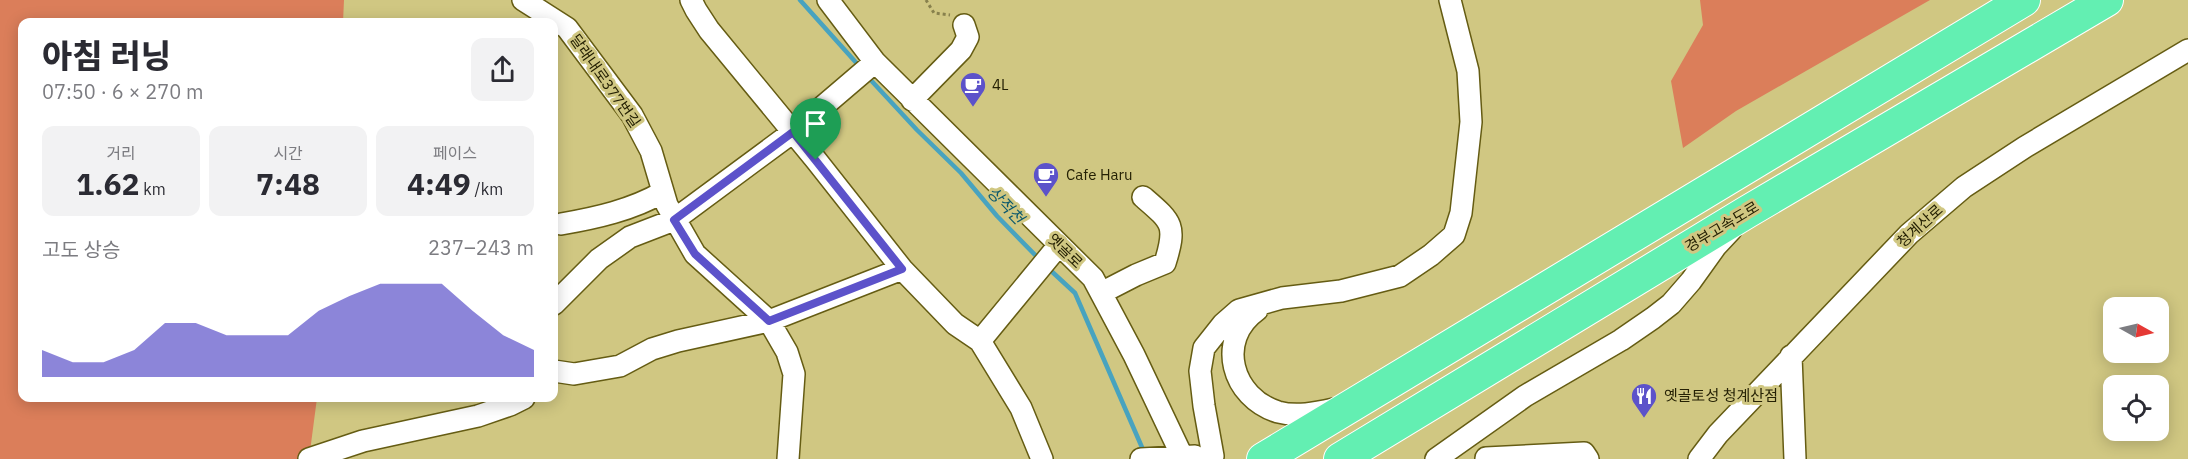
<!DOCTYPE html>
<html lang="ko">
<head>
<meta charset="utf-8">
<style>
	body { margin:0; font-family:"IBM Plex Sans","Noto Sans KR",sans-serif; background:#f2f2f3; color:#2b2b33; height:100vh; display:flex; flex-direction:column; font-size:22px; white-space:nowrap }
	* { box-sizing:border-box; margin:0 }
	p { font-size:20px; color:#7c7c81 }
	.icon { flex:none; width:33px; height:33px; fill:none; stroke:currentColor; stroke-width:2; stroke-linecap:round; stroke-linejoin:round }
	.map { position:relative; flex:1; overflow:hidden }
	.panel { position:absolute; left:18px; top:18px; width:540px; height:384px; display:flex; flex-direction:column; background:#fff; border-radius:12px; box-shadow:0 3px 15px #0003 }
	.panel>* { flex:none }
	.needle { width:39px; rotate:98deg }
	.controls { position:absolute; left:2103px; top:297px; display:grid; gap:12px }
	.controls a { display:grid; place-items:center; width:66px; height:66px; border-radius:12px; background:#fff; box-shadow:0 3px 15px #0003; font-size:30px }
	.pin { position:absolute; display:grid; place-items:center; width:51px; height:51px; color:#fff; margin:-62px -26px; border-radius:50% 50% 50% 0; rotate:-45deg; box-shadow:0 0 6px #0007 }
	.pin .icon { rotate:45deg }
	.round { display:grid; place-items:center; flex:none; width:63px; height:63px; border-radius:12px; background:#f2f2f3 }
	.headline { display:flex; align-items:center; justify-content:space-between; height:102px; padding:0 24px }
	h1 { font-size:33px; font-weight:800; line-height:45px }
	.metrics { display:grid; grid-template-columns:repeat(3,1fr); gap:9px; height:102px; padding:6px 24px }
	.metrics div { display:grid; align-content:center; border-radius:12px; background:#f2f2f3; text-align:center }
	.metrics b { font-size:30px; font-weight:800 }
	.metrics small { font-size:16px; font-weight:400 }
	.metrics p { font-size:16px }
	.chart { height:168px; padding:12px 24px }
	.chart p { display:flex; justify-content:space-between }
	.chart svg { width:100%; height:108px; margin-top:6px; fill:#5c52ca; opacity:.7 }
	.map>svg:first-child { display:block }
</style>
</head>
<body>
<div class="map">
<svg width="2188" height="459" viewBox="0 0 2188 459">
	<rect width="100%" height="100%" fill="#d0c782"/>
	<!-- green -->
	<path fill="#db7e5a" d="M0,0H344L343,22H22V398H317L309,459H0Z
		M1700,0H1930L1736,111L1683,148L1671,81L1703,25Z"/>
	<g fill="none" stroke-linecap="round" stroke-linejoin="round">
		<!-- stream -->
		<path stroke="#48a3bf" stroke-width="4.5" d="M800,0L860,67
			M867,76L917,130L961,173L997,216L1040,260
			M1048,268L1075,293L1144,452"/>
		<!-- minor casing -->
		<g stroke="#655c13" stroke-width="24">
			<path id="minor" d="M523,0L567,28L632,115L651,151L667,205L695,254L769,321L787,352L794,374L788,459
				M691,0L696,10L709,30L816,160L902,269L955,324L980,341L1021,408L1042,459
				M828,0L875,62L1093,278L1134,355L1182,456
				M912,100L961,50L968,37L964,25
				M561,224C596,218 632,210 663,192
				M1101,293L1136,275L1165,263C1177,225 1172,222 1143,197
				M554,304L599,259L630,237L674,220L793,132L875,62
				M1257,310C1215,340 1232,398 1278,412C1296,417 1316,413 1334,409
				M980,341L1059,245
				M1791,356L1795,459
				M554,371L574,374L620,366L652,349L678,341L769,321L902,269
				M1213,456L1204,406L1200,371L1204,348L1223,324L1239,310L1282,298L1341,291L1400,276L1431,255L1454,235L1461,213L1471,122L1468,71L1450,0
				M1486,458L1584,453L1588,459
				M309,459L363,441L478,416L510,405L524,398
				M1141,459L1195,456
				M1436,459L1525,396L1621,340L1653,318L1671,304L1691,281L1716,246L1731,230
				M1699,459L1718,434L1909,234L1964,187L2025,147L2188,50"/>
		</g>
		<!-- highway casing -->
		<g stroke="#fff" stroke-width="34">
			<path id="highway" d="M1263,459L2024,0
				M1340,459L1747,212L2107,0"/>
		</g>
		<!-- path -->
		<path stroke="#88814d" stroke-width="3" stroke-dasharray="3 3" stroke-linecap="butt" d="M926,0L934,13L950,15"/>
		<!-- minor -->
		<use href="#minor" stroke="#fff" stroke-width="21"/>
		<!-- highway -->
		<use href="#highway" stroke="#63efb2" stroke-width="32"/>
	</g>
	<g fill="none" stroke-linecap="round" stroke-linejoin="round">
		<!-- route casing -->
		<g stroke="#fff" stroke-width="12">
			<path id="route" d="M793,132L902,269L769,321L695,254L674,220Z"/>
		</g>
		<!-- route -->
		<use href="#route" stroke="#5c52ca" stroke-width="8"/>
	</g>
	<!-- icons -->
	<defs>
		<g id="cafe-pin" transform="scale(1.35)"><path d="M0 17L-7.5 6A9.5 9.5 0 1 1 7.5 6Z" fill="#5c52ca" stroke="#d0c782"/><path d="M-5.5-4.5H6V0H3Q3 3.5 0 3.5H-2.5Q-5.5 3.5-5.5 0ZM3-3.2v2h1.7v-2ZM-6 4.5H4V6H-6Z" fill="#fff"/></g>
		<g id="restaurant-pin" transform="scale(1.35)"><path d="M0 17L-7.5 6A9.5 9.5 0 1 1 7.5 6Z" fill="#5c52ca" stroke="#d0c782"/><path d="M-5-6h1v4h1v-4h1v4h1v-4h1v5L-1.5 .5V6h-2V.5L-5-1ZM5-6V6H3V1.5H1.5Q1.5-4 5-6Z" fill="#fff"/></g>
	</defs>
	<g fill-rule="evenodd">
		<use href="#cafe-pin" x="973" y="85"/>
		<use href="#cafe-pin" x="1046" y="175"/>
		<use href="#restaurant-pin" x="1644" y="396"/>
	</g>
	<g text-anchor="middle" stroke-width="6" stroke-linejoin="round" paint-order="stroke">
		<!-- street labels -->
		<g font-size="15" fill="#252104" stroke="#d0c782">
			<text transform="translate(605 81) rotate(55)" y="5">달래내로377번길</text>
			<text transform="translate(1920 226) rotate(-42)" y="5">청계산로</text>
			<text transform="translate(1722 227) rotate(-31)" y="5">경부고속도로</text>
			<text transform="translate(1065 251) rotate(44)" y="5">옛골로</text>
		</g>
		<!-- poi labels -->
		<g font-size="15" fill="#252104" stroke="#d0c782" text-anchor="start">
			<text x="992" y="90">4L</text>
			<text x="1066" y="180">Cafe Haru</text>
			<text x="1664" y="401">옛골토성 청계산점</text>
		</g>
		<!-- water labels -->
		<g font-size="16" font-style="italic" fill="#0c596d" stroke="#d0c782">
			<text transform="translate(1006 205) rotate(46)" y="6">상적천</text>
		</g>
	</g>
</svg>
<div class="controls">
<a><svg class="needle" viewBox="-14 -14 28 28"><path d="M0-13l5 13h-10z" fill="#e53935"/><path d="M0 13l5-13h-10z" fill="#7c7c81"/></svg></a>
<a><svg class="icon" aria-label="locate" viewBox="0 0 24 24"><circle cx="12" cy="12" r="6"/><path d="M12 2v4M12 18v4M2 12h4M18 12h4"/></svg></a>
</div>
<div class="pin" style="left:816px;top:160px;background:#1e9e55"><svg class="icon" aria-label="arrive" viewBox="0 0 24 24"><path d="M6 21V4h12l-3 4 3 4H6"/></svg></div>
<section class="panel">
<div class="headline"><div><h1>아침 러닝</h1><p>07:50 · 6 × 270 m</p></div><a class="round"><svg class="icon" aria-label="share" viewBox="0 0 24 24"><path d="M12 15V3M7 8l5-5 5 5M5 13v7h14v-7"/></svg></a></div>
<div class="metrics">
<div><p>거리</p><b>1.62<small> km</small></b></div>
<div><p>시간</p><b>7:48</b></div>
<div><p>페이스</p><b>4:49<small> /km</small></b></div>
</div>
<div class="chart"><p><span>고도 상승</span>237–243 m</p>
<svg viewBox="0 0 160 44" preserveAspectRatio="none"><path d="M0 44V33L10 38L20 38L30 33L40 22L50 22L60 27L70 27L80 27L90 17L100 11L110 6L120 6L130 6L140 17L150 27L160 33V44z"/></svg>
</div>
</section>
</div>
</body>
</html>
